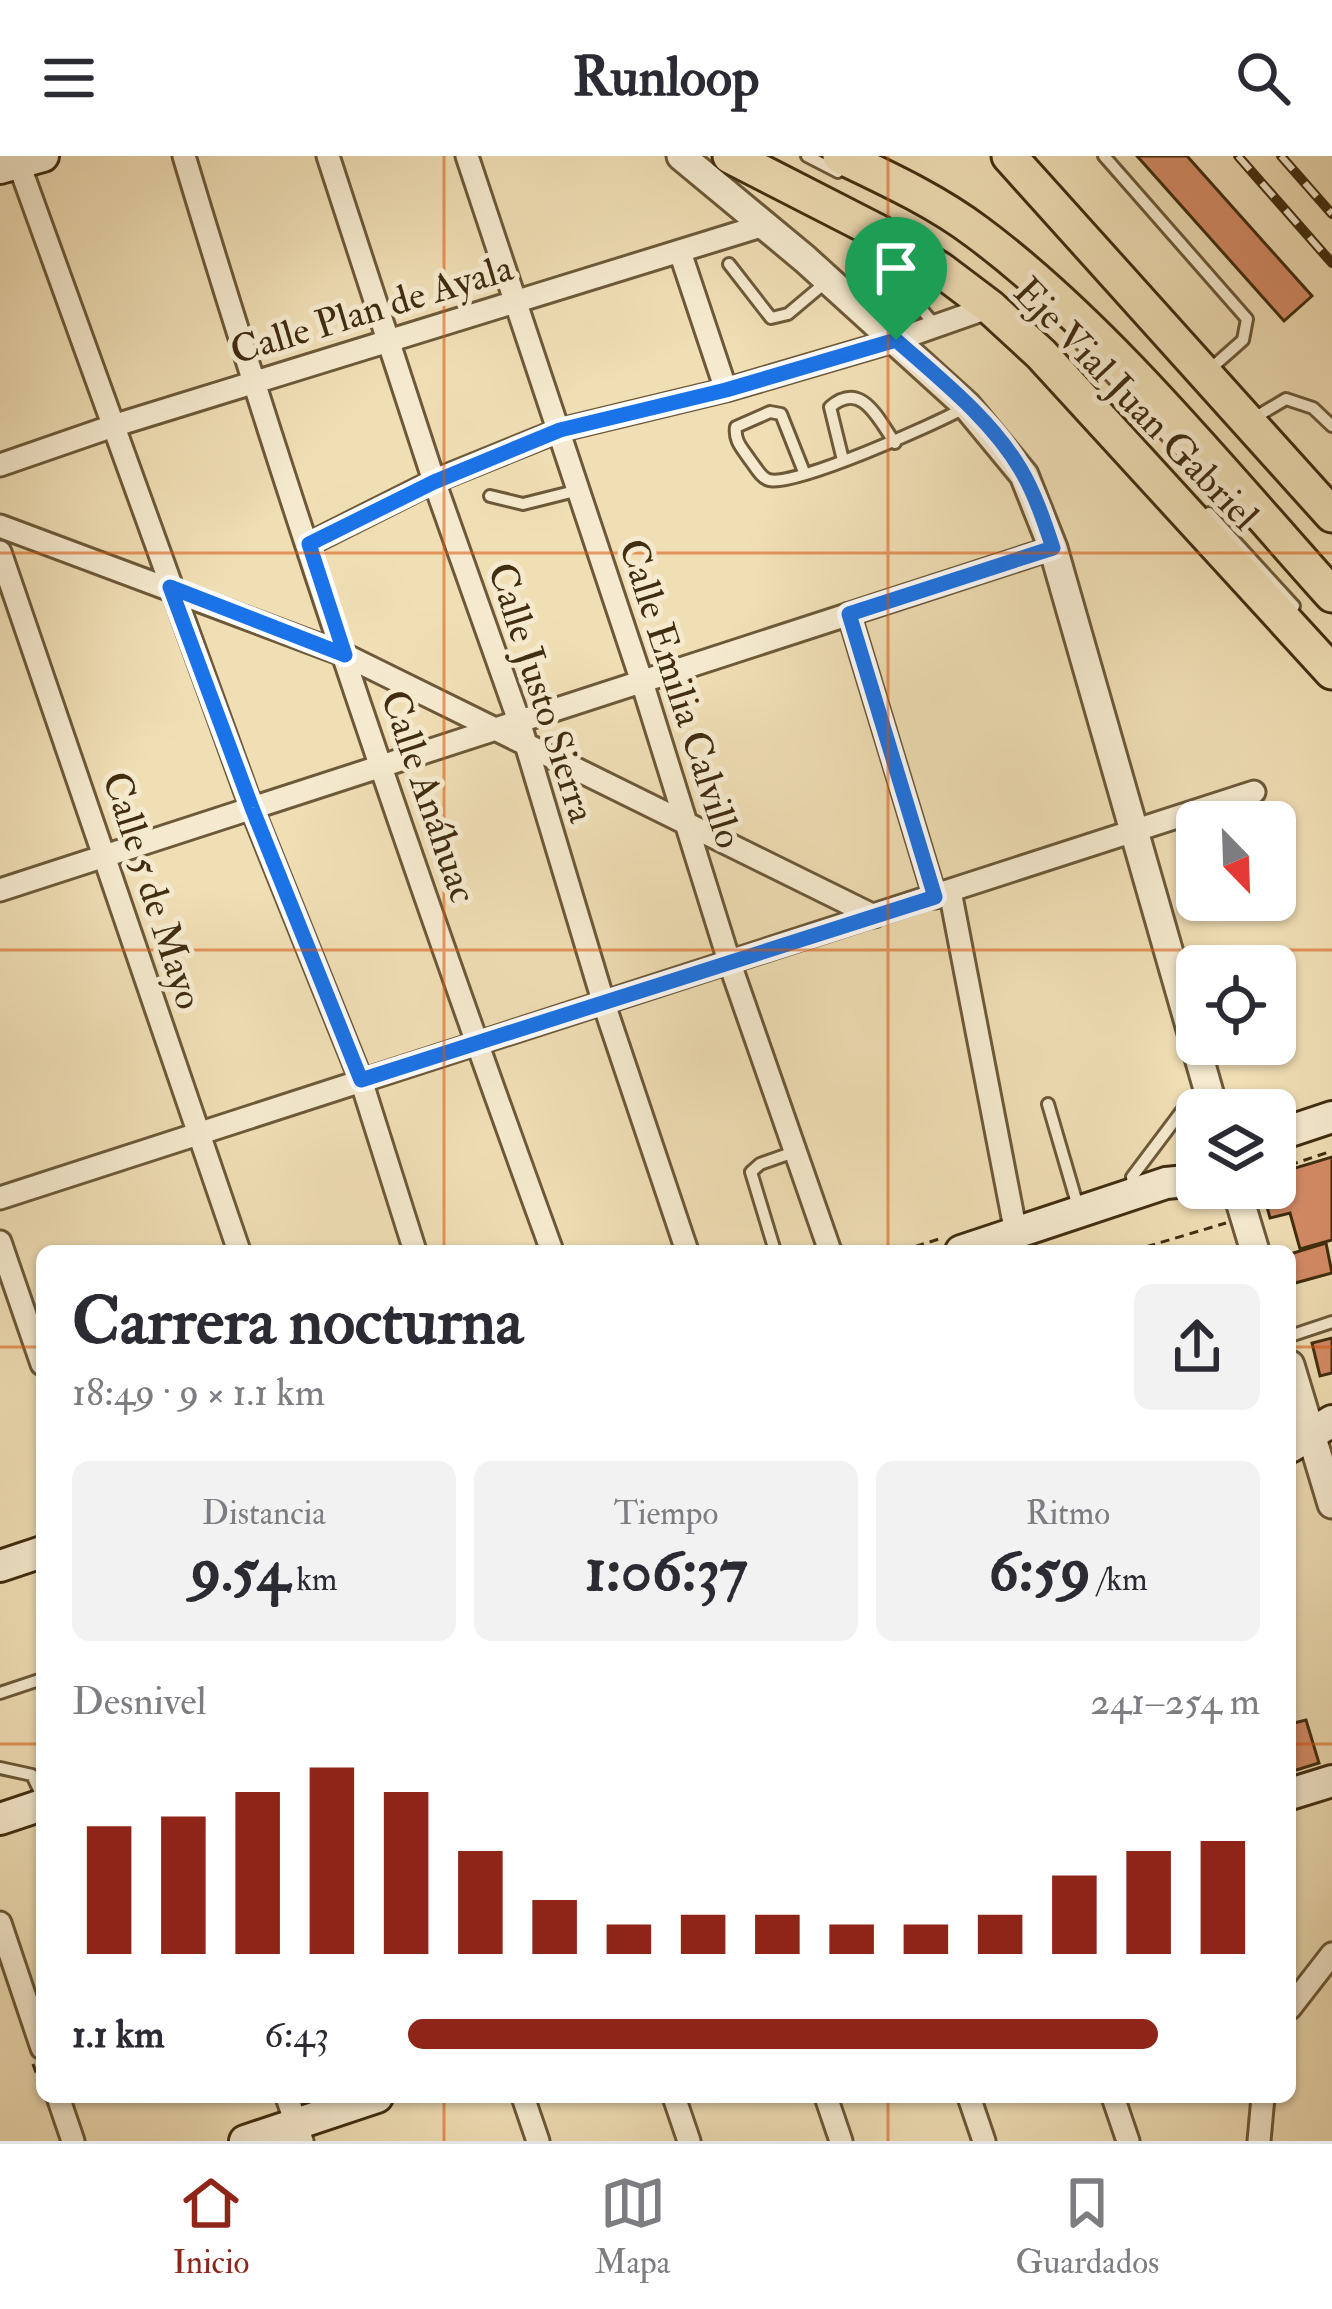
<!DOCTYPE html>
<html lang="es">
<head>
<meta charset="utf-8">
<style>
	body { margin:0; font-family:"IM FELL Double Pica",serif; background:#f2f2f3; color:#2b2b33; height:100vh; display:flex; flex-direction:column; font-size:45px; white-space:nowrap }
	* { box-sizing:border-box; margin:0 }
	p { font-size:39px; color:#7c7c81 }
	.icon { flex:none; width:66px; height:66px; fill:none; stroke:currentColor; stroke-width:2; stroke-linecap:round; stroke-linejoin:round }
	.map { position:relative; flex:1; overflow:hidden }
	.drawer { position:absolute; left:36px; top:1089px; width:1260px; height:858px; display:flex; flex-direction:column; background:#fff; border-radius:18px; box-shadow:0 3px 9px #0004 }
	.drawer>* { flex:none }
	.needle { width:78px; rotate:157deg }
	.controls { position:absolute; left:1176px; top:645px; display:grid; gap:24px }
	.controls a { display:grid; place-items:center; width:120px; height:120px; border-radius:18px; background:#fff; box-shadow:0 3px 9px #0004; font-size:60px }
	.pin { position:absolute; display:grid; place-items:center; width:102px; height:102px; color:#fff; margin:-123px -51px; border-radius:50% 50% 50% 0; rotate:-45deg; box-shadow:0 0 12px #0007 }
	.pin .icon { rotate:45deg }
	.round { display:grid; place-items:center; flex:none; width:126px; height:126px; border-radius:18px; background:#f2f2f3 }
	.head { display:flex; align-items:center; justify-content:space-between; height:204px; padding:0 36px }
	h1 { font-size:66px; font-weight:700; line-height:90px }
	.stats { display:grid; grid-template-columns:repeat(3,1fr); gap:18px; height:204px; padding:12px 36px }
	.stats div { display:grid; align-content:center; border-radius:18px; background:#f2f2f3; text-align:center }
	.stats b { font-size:60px; font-weight:700 }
	.stats small { font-size:33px; font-weight:400 }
	.stats p { font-size:33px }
	.chart { height:336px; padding:24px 36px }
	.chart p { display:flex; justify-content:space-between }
	.chart svg { width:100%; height:216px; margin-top:12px; stroke:#8f2418; stroke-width:6 }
	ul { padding:0 36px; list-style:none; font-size:39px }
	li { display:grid; grid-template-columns:192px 144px 1fr; align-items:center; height:90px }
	li i { height:30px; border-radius:15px; background:#8f2418 }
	header { display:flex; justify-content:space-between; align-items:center; height:156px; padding:0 36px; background:#fff; font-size:54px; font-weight:700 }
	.tab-bar { display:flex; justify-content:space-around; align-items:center; height:168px; border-top:3px solid #e1e1e2; background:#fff; font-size:33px; color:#7c7c81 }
	.tab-bar a { display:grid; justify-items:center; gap:6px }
	.tab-bar .current { color:#8f2418 }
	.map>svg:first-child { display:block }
</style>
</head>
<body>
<header><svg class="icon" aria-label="menu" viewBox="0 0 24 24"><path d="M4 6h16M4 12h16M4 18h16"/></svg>Runloop<svg class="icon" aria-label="search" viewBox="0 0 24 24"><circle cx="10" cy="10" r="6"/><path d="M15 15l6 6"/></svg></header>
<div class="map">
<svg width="1332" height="1985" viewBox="0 0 1332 1985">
	<rect width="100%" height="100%" fill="#f0deb5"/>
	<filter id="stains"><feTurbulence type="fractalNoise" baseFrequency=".00167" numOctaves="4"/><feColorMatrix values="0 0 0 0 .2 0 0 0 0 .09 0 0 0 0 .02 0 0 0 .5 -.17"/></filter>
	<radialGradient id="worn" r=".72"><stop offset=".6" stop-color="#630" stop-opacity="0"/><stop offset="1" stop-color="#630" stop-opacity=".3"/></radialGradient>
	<!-- building -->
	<path fill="#d58c67" stroke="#412d10" stroke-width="3" d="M1137,0H1187L1312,140L1284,165Z
		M1332,1001V1084L1300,1093L1290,1057L1270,1062L1262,1032H1275V1018Z
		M1326,1087L1332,1117L1295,1127L1290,1098Z
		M1332,1182V1217L1320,1220L1312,1187Z
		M1306,1564L1319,1607L1290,1616V1568Z"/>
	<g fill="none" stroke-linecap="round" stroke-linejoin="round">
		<!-- service casing -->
		<g stroke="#6d5939" stroke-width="16">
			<path id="service" d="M807,0L838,16
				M1104,0L1247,163L1243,184L1208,215
				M857,100L910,140L936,170
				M729,108L771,162L788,158L826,126
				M1077,184L1216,333
				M1254,262L1286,243L1313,252L1332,270
				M843,304L830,251C862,224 878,263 895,287
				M804,316L781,258L770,256L736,271C734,285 742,292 750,304C755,310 761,322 769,324C794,331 936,268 964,252
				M490,340L523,348L579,334
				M1209,357L1294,450
				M1048,948L1079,1054
				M1134,1033L1132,1021L1190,944L1206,938
				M775,1095L751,1016L760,1008L794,996
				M1290,1180L1332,1166
				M0,1537L42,1523
				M0,1612L32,1619L42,1640"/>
		</g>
		<!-- minor casing -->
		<g stroke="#6d5939" stroke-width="27">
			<path id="minor" d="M16,0L252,653L361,924L415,1095
				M184,0C295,369 420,733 552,1095
				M328,0L434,325L519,565L604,848L687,1095
				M467,0L642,526L730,808L830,1095
				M680,96L726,234
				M0,309L113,270L764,69
				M0,370L345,499L874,760
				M309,388L434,325L560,274L726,234L896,184L990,151
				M0,396L239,1095
				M849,458L935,741
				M0,734L1053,392
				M950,735L1016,1077
				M0,1042L1254,636
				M0,1086L42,1208
				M0,1767L42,1892
				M1290,1852L1332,1798
				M58,1941L73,1985
				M287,1941L302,1985
				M523,1941L538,1985
				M674,1941L689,1985
				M826,1941L841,1985
				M969,1941L984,1985
				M1113,1941L1128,1985
				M1259,1985L1263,1941"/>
		</g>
		<!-- tertiary casing -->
		<g stroke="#6d5939" stroke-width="33">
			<path id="tertiary" d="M681,0L805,103L967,250L1024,319L1053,392L1214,954
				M1236,1032L1255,1095
				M1290,1209L1332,1348"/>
		</g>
		<!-- secondary casing -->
		<g stroke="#412d10" stroke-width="36">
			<path id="secondary" d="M0,12L43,0
				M1275,980L1332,961
				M961,1095L1166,1027L1197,1024
				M1290,1291L1332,1265
				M0,1410L42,1396
				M1290,1638L1332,1625
				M0,1663L42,1649
				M245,1985L377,1941"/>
		</g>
		<!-- primary casing -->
		<g stroke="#412d10" stroke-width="39">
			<path id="primary" d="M730,0L890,82L941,114L990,151L1041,198L1332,516
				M840,0C886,22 936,45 977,76C1106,172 1224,319 1332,439
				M1009,0L1332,359"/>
		</g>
		<!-- path -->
		<path stroke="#412d10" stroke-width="3" stroke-dasharray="9 6" stroke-linecap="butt" d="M1275,1014L1332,995
			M901,1095L939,1083
			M1132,1095L1226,1067
			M33,1908L42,1933"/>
		<!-- service -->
		<use href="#service" stroke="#f5eacf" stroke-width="10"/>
		<!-- minor -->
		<use href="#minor" stroke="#f5eacf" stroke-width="21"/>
		<!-- tertiary -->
		<use href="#tertiary" stroke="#f5eacf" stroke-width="27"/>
		<!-- secondary -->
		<use href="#secondary" stroke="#f5eacf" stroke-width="30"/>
		<!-- primary -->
		<use href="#primary" stroke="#f0deb5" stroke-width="33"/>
		<!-- rail casing -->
		<g stroke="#412d10" stroke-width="10">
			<path id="rail" d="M1238,0L1332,107
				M1281,0L1332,58"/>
		</g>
		<!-- rail -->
		<use href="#rail" stroke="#f5eacf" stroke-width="6" stroke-dasharray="18" stroke-linecap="butt"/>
	</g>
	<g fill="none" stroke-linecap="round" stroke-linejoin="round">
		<!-- route casing -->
		<g stroke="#fff" stroke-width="24">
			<path id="route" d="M896,184C940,223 991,263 1021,314C1035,338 1044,365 1053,392L849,458L935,741L361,924L252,652L170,431L345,499L309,388L434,326L560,274L726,234Z"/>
		</g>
		<!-- route -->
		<use href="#route" stroke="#1a73e8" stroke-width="15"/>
	</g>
	<!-- grid -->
	<path fill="none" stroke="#d7550c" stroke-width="3" stroke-opacity="0.55" d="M444,0V1095M888,0V1095M0,397H1332M0,794H1332M0,1191H42M1290,1191H1332M0,1588H42M1290,1588H1332M444,1941V1985M888,1941V1985"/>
	<g text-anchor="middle" stroke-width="10" stroke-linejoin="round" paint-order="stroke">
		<!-- street labels -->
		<g font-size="39" fill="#412d10" stroke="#f5eacf">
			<text transform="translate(371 152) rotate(-17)" y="14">Calle Plan de Ayala</text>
			<text transform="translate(1137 247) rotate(46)" y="14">Eje Vial Juan Gabriel</text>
			<text transform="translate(543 536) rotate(72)" y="14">Calle Justo Sierra</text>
			<text transform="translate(682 537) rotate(72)" y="14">Calle Emilia Calvillo</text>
			<text transform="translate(430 640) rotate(71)" y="14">Calle Anáhuac</text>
			<text transform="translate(154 734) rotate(72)" y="14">Calle 5 de Mayo</text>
		</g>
	</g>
	<rect width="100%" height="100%" filter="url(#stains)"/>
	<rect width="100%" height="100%" fill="url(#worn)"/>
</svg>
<div class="controls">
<a><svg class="needle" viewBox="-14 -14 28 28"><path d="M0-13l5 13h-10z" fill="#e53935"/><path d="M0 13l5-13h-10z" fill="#7c7c81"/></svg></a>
<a><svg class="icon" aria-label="locate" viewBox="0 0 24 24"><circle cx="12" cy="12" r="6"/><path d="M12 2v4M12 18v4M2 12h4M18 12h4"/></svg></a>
<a><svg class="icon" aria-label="layers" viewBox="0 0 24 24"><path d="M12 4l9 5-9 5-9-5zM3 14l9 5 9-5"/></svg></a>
</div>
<div class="pin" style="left:896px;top:184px;background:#1e9e55"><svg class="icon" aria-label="arrive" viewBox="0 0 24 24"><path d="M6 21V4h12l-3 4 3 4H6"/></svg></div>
<section class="drawer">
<div class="head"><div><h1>Carrera nocturna</h1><p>18:49 · 9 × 1.1 km</p></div><a class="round"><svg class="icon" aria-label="share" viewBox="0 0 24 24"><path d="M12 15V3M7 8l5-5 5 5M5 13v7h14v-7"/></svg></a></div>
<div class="stats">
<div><p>Distancia</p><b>9.54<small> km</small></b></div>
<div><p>Tiempo</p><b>1:06:37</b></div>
<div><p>Ritmo</p><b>6:59<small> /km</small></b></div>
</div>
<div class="chart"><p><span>Desnivel</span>241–254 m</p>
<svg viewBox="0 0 160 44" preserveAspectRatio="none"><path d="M5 44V18M15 44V16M25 44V11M35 44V6M45 44V11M55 44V23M65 44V33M75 44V38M85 44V36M95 44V36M105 44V38M115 44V38M125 44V36M135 44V28M145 44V23M155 44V21"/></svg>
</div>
<ul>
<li><b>1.1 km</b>6:43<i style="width:88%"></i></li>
</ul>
</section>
</div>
<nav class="tab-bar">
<a class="current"><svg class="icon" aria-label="home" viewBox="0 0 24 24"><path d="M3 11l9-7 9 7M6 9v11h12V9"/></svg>Inicio</a>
<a><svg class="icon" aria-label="map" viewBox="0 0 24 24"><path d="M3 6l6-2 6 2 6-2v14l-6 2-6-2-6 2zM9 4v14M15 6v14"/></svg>Mapa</a>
<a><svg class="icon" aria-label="saved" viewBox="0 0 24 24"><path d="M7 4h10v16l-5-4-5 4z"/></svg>Guardados</a>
</nav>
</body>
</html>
